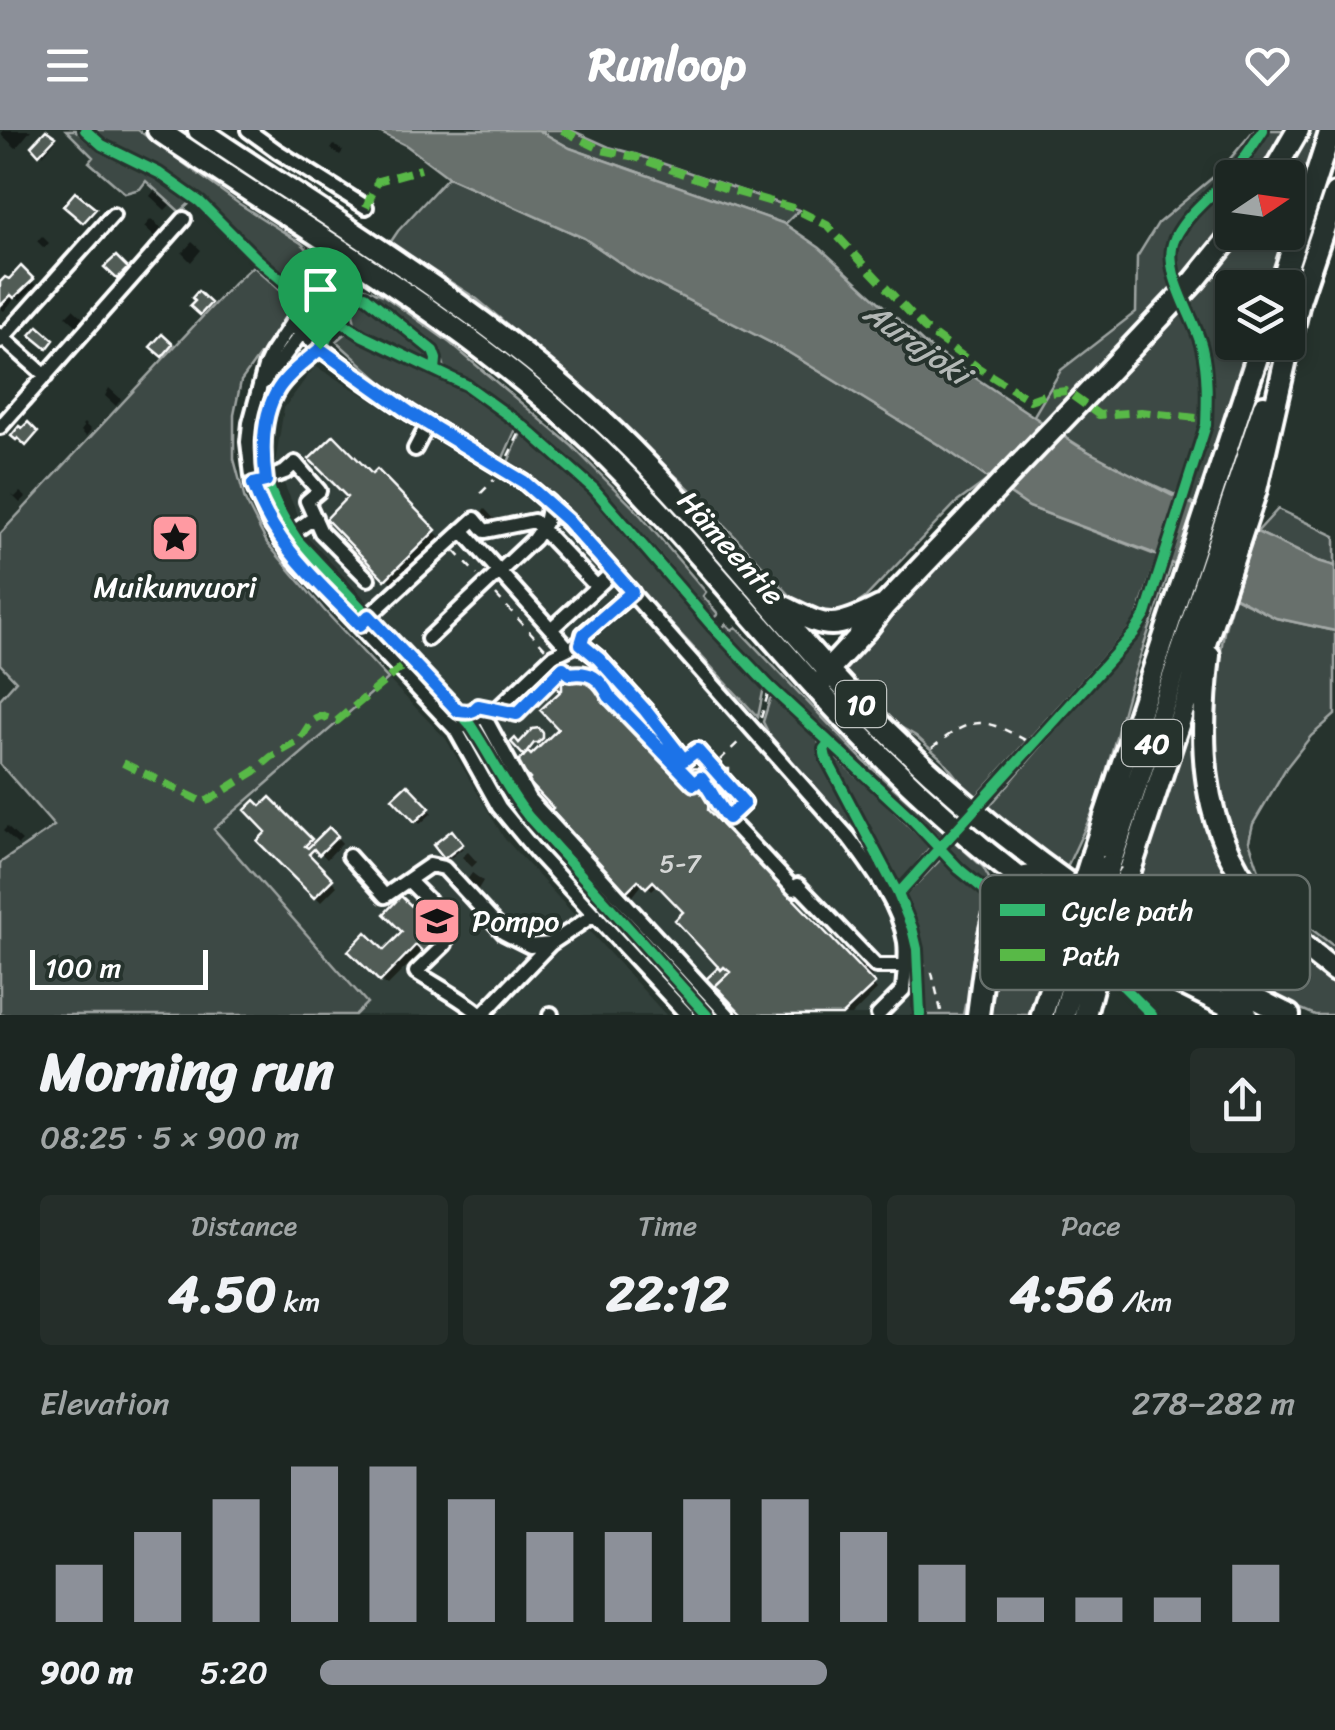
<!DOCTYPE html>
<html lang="en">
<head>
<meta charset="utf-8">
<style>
	body { margin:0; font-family:Sriracha,sans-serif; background:#252e2a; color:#f1f3f6; height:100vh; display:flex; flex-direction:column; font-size:38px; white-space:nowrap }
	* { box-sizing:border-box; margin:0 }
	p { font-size:32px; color:#a0a5a5 }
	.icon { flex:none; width:55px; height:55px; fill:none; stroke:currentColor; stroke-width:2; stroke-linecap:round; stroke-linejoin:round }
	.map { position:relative; height:885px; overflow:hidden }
	.side { display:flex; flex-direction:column; background:#1c2622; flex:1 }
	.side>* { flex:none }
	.needle { width:65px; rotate:77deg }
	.buttons { position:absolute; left:1215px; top:30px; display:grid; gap:20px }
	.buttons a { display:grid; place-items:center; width:90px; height:90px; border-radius:10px; background:#1c2622; box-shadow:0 5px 15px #0003,0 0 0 2px #3a4340; font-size:50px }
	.scale { position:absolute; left:30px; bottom:25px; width:178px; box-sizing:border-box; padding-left:10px; border:5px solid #fff; border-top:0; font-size:28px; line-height:35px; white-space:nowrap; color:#fff; -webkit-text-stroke:8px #26332d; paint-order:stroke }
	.pin { position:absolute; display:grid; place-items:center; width:85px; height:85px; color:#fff; margin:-102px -42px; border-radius:50% 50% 50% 0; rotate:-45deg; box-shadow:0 0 10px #0007 }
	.pin .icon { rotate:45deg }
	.round { display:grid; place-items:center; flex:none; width:105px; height:105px; border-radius:10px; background:#252e2a }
	.summary { display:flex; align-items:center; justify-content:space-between; height:170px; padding:0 40px }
	h1 { font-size:55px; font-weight:700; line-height:75px }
	.metrics { display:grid; grid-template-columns:repeat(3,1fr); gap:15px; height:170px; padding:10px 40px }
	.metrics div { display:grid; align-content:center; border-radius:10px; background:#252e2a; text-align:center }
	.metrics b { font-size:50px; font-weight:700 }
	.metrics small { font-size:28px; font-weight:400 }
	.metrics p { font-size:28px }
	.chart { height:280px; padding:20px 40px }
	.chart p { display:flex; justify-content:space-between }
	.chart svg { width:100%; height:180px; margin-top:10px; stroke:#8c9099; stroke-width:6 }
	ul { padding:0 40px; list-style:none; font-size:32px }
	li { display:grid; grid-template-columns:160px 120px 1fr; align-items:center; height:75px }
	li i { height:25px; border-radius:12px; background:#8c9099 }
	header { display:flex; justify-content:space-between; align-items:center; height:130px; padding:0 40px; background:#8c9099; color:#fff; font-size:45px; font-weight:700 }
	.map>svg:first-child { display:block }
</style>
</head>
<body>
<header><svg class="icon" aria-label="menu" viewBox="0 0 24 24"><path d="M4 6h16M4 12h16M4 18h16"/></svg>Runloop<svg class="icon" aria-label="heart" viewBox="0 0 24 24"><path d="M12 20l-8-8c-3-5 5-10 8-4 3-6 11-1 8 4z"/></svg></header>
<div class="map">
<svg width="1335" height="885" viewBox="0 0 1335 885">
	<rect width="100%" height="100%" fill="#26332d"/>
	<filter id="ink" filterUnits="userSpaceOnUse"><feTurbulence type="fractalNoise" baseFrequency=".01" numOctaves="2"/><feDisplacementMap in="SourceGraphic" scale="20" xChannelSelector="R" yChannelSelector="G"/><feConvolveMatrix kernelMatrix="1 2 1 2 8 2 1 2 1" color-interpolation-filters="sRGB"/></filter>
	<g filter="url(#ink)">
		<!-- built -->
		<path fill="#333f3a" d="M315,236L496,344L563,394L886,757L905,791L912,885H719L525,672L494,616L459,570L308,408L275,334L284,278Z
			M388,549L446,609L504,708L666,885H355L367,873L213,699Z"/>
		<!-- green -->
		<path fill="#3e4944" stroke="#9ea4a2" stroke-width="2.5" d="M66,0H75L99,21L161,50L191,72L180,82L146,51L140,59L125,63L89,32L93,27Z
			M93,0H138L238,73L301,113C312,122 315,131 311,145L301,146L292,153L269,134L185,54L149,31L112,17L101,10Z
			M538,0H571L609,17L635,24L799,80L785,94L569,18Z
			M1254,0H1260L1170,107C1167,124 1166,138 1173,153L1171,155L1175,159L1085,255L1099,269L1241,103H1286L1268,157L1232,158V212L1250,213L1211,331L1195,374L1110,335L1033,287L1061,240L1136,182L1137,127L1158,93L1218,43Z
			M1268,0H1291L1262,47L1232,48V91L1181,154L1174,126L1177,110L1259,16Z
			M1306,0H1320L1288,98V48H1276Z
			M448,47L584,108L635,143L783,219L944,318L989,349L956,373L864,469L847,480L827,484L810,480L790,465L693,362L554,234L477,169L390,113L398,101Z
			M253,136L281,161L291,182L241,251L234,285V329L245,370L267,413L324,480L388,549L214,699L367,873L355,885H0V733L54,696L0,634V569L16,551L0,534V404L234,153Z
			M362,157L383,165L450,213L572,316L635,379L706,462L703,466L718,484L713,489C636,395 554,297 445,239L440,221L369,164L358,161L356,158Z
			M357,169L363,170L428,220L433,228L431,233L396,219L355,195L351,171Z
			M348,201L456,255L515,295L516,299L503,328L501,330L388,258L336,211Z
			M525,302C614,377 688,469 764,557L758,587L567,382L540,357L509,335L508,332L521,303Z
			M1007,362L1029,377L1158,426L1135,492L974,669L943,630L916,606L894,593L840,538Z
			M1278,379L1335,406V436L1318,431L1257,402Z
			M1169,432L1172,433L1130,556L1099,668L1066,739L988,678L1141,500L1155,476Z
			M1234,467L1276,488L1335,501V585L1311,606L1286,638L1253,694L1249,711L1261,746L1280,775L1335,817V834L1299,806L1254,753L1235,715L1214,656L1211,581L1224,502Z
			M726,494L732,500L736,497L864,631L983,737L989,748L988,758L780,561L722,498Z
			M773,568L818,610L823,629L860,707L857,709L763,603L767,600L763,592L770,569Z
			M1191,573L1198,575L1196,646L1205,681L1230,745L1245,767L1267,793L1335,852V885H1315L1285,872L1220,837L1127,777Z
			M829,622L881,668L930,717L898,757L864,695Z
			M942,728L966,753L986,769L987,787L970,876L965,875L963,885H922L919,818L915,797L903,768Z
			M1003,781L1049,813L1031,885H985Z"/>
		<!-- water -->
		<path fill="#67706c" stroke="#a4a9a7" stroke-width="2.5" d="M375,0H538L570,18L785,94L820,118L926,215L1078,316L1171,365L1257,402L1318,431L1335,436V501L1276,488L1150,422L1029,377L944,318L783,219L635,143L584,108L448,47L407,16Z"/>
		<!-- shadow -->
		<path fill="#0007" d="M4,0H31L16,18L1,4Z
			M47,2L56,10L43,25L34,16Z
			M334,15L343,21L340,25L331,19Z
			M154,61L170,75L165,80L150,66Z
			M151,89L162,99L155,107L144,97Z
			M42,106L49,113L44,118L37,111Z
			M192,112L201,120L191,132L182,123Z
			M21,140L36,155L20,170L16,167L4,181L0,178V155L9,153Z
			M73,179L84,189L77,196L66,186Z
			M109,258L121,269L116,276L105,266Z
			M84,293L91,300L86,306L81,301L84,297L82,295Z
			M377,343L440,407L393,454L329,389Z
			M20,362L26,367L20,373L12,365L15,367Z
			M485,379L495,390L491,394L481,383Z
			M562,548L599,549L606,556L602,560V569L857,839L862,834L873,845L868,850L877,860L852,885H746L721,859L717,864L706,852L734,832L659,753L652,760L644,752L633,766L554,680L557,678L525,634L561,599L564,561Z
			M407,657L432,683L420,694L396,668Z
			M270,671L315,715L330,700L342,713L327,729L315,717L310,723L315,729L313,732L337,756L321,772L261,711L270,702L261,680Z
			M7,697L22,711L18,715L3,701Z
			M452,704L463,718L448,730L436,716Z
			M468,722L477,732L472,737L462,727Z
			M472,743L483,751L477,761L465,753Z
			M401,769L438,805L430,813L438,821L432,827L424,819L387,856L352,821L385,823L406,802Z"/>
		<!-- building -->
		<path fill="#515c57" stroke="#fff" stroke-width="2.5" d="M46,0L56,7L39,25L31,16Z
			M75,62L96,79L83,93L63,76Z
			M116,126L128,138L117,149L104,137Z
			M21,136L34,149L14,168L11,165L0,176V152L5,147L9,149Z
			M198,161L211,173L200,185L190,176L195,171L192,168Z
			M38,196L54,210L47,219L30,205Z
			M162,204L173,214L162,227L150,217Z
			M28,292L38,302L26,316L18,308L16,310L11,306L19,296L22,298Z
			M334,305L372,344L377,339L436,400L385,450L326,389L347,367L309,329Z
			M580,539L600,547L607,554L599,562V553L585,550L562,552V560L560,561L552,553L560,545Z
			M576,550L599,553V562L687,657L698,658L709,669L708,680L875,854L842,885H743L715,856L730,842L724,837L721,840L675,790L683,782L653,751L646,758L638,750L626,762L551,680L553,678L528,651L530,649L516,633L528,622L531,625L558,599L540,580L562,560V552Z
			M539,598L543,603V608L538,613H534L524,626L511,612L515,608L519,613L532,599Z
			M668,638L729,639L727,700L708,680L709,669L698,658L687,657Z
			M407,654L430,678L415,692L392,668Z
			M270,667L312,709L305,716L308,718L329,697L338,706L319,725L314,719L309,724L333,749L314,768L257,711L266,702L245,680L255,670L261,676Z
			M452,700L463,714L444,729L433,715Z
			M401,766L434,797L426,805L434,813L424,823L416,815L380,852L348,821L366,802L384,820L402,802L384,784Z
			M719,837L721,840L724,837L730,842L715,856L720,860L715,865L703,852Z"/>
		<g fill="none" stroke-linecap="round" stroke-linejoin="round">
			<!-- minor casing -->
			<g stroke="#fff" stroke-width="20">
				<path id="minor" d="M248,0L277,21L366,77
					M342,117L271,224L265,237L250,293L248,312L253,354L269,392L294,428L456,600L499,677L537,723L687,885
					M291,195L363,251L410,283L524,352L549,373L613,442L849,708C872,739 899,774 905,812C907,827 904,845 903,860L878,885
					M0,205L46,246
					M0,211L113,85
					M265,252L357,128
					M0,297L184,89
					M415,319L428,294
					M253,354L285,342L295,333L319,361L307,371L321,402L368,449
					M462,400L568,518
					M281,411L315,387
					M359,495L475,389L485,401L534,391L597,457
					M551,499L613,442
					M428,509L534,409L545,393L549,373
					M581,515L599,529L645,580L684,630L697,620L744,673L728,689L794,759L798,755L876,836H904
					M581,515L583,504L632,463
					M484,586L529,669L728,885
					M456,600L497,579L553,526L575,515
					M349,726L385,766L430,735L444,738L504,803L530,816L550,814
					M408,750L433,775L447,793L445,814L416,842C437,856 462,868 481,885
					M482,885L550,814L595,784
					M550,885L551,884"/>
			</g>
			<!-- highway casing -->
			<g stroke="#fff" stroke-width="28">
				<path id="highway" d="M158,0C305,101 464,188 593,313C682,399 758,497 843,587C920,668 1007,745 1101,807C1147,838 1198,861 1247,885
					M199,0C342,97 488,182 614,302C690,375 755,459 826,538C955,681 1115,800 1289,885
					M1270,48L1298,0
					M1280,158L1331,0
					M1298,174L1335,64
					M773,472C825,495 825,505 880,477
					M1209,525C1192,671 1215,751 1335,841
					M824,550L828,540L868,497L885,475L1130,219L1195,150L1234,102
					M1093,723L1262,212
					M1110,734L1264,276
					M1128,746L1256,360L1301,163
					M978,885C982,857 989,782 1005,761C1012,752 1020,747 1031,746
					M1042,885L1059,830
					M1064,885L1076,842
					M1085,885L1093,854"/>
			</g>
			<!-- path -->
			<path stroke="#fff" stroke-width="2.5" stroke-dasharray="8 8" stroke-linecap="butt" d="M508,326L523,296
				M481,363L494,350
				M455,421L477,445
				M496,465L545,518
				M713,497L723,490
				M512,583L517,584L563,538L570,545L579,543L593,545L603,554L609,565L652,610
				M761,588L770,557
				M932,618C976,582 985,589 1033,614
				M720,630L743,608
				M682,641L694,654L701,648L709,658L719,678
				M704,664L714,655
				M919,834H924L932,843L942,885"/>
			<!-- minor -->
			<use href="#minor" stroke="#26332d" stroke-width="12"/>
			<!-- highway -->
			<use href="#highway" stroke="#26332d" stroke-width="20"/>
			<!-- highway-bridge casing -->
			<g stroke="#fff" stroke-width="28" stroke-linecap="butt">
				<path id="highway-bridge" d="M1059,830L1093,723
					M1076,842L1110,734
					M1093,854L1128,746"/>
			</g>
			<!-- highway-bridge -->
			<use href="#highway-bridge" stroke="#26332d" stroke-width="20"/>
			<!-- quiet -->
			<path stroke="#58b947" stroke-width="8" stroke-dasharray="15 8" stroke-linecap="butt" d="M562,0L602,20L635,27L730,60L793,78L827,95L924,198L980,239L1030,270L1050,263L1066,261L1099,285L1141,282L1206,289
				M366,77L378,51L421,39
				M123,633L203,672L209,670L255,641L271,627L299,611L312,591L316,588L321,586L337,591L410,530"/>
			<!-- cycleway casing -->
			<g stroke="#26332d" stroke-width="16">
				<path id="cycleway" d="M85,0L102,15L159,43L200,72L256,128L298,164L363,206L466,255L523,296L594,359L713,497L770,557L909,686L959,739L1008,779L1114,847L1152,885
					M435,240L436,229L433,221L365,166C348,162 330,179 328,196C327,208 331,200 326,211C317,229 295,238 282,254C274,264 271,277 267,289C255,338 272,372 298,411L469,593C490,624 505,657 528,686L707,885
					M829,613L824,619L826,628L898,764L912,798L917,819L920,885
					M898,764L1134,503L1146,484L1206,295C1207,270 1208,243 1202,218C1195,187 1160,140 1175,108C1188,82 1213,65 1232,44C1243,31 1253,15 1263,0"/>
			</g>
			<!-- cycleway -->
			<use href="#cycleway" stroke="#33b770" stroke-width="10"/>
		</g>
	</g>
	<g fill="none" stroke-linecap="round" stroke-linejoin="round" filter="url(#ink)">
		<!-- route casing -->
		<g stroke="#fff" stroke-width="20">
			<path id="route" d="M320,219L410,283L524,352L567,390L632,462L584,504L581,514L599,529L645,580L684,630L697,620L744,673L728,688C717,676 712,661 701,648L694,654L609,566C600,548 590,541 570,544L563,538L517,584L478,576C473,583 467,582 458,581L369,486L360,495C315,449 275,416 253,354L266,351C262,321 261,285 279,258C289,243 306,231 320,219Z"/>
		</g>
		<!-- route -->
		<use href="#route" stroke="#1a73e8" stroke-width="12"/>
	</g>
	<!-- icons -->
	<defs>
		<g id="sight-square" transform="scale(2.5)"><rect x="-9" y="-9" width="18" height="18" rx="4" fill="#ff9aa2" stroke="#26332d"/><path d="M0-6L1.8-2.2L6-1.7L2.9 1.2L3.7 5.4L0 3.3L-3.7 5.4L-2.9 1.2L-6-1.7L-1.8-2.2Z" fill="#111"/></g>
		<g id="school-square" transform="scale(2.5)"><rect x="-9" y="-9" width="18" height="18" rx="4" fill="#ff9aa2" stroke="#26332d"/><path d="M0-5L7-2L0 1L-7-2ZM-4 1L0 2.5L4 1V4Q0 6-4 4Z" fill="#111"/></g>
	</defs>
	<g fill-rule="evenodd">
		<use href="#sight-square" x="175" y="408"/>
		<use href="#school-square" x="437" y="791"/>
	</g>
	<g text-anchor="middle" stroke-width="8" stroke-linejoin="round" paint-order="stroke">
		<!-- number labels -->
		<g font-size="25" fill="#d4d6d5">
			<text x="680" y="742">5-7</text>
		</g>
		<!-- shield labels -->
		<g fill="#26332d" stroke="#bec2c0" stroke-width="2.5">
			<rect x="836" y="551" width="50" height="46" rx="8"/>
			<rect x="1122" y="590" width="60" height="46" rx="8"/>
		</g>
		<g font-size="28" font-weight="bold" fill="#fff">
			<text x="861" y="584">10</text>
			<text x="1152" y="623">40</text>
		</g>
		<!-- street labels -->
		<g font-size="30" fill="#fff" stroke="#26332d">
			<text transform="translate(731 418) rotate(48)" y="10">Hämeentie</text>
		</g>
		<!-- poi labels -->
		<g font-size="30" fill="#fff" stroke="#26332d">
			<text x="175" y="467">Muikunvuori</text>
			<text x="472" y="801" text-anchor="start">Pompo</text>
		</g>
		<!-- water labels -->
		<g font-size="32" font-style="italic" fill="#b3b8b6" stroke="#26332d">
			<text transform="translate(917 213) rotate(35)" y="11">Aurajoki</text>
		</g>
	</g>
	<!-- legend -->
	<rect x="980" y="745" width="330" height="115" rx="15" fill="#26332d" stroke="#67706c" stroke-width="2.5"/>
	<rect x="1000" y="774" width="45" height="12" fill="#33b770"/>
	<rect x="1000" y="819" width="45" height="12" fill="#58b947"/>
	<g font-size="28" fill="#fff">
		<text x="1062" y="790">Cycle path</text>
		<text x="1062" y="835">Path</text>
	</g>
</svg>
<div class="buttons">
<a><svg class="needle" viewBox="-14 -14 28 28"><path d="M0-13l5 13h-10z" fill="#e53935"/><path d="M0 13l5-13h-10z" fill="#a0a5a5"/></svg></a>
<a><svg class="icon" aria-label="layers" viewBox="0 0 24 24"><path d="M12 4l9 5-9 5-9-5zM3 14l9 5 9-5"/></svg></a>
</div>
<div class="scale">100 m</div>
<div class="pin" style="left:320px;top:219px;background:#1e9e55"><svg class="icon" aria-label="arrive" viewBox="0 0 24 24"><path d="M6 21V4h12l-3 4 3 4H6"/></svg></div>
</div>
<section class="side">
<div class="summary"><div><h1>Morning run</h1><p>08:25 · 5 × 900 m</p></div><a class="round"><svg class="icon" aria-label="share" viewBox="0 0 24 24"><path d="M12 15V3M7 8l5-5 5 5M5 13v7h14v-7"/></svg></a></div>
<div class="metrics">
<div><p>Distance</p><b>4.50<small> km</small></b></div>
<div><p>Time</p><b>22:12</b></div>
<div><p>Pace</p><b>4:56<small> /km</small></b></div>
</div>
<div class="chart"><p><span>Elevation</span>278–282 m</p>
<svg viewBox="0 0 160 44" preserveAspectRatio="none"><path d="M5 44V30M15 44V22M25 44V14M35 44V6M45 44V6M55 44V14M65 44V22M75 44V22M85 44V14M95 44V14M105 44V22M115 44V30M125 44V38M135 44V38M145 44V38M155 44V30"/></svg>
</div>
<ul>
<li><b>900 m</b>5:20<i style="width:52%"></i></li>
</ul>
</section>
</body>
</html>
